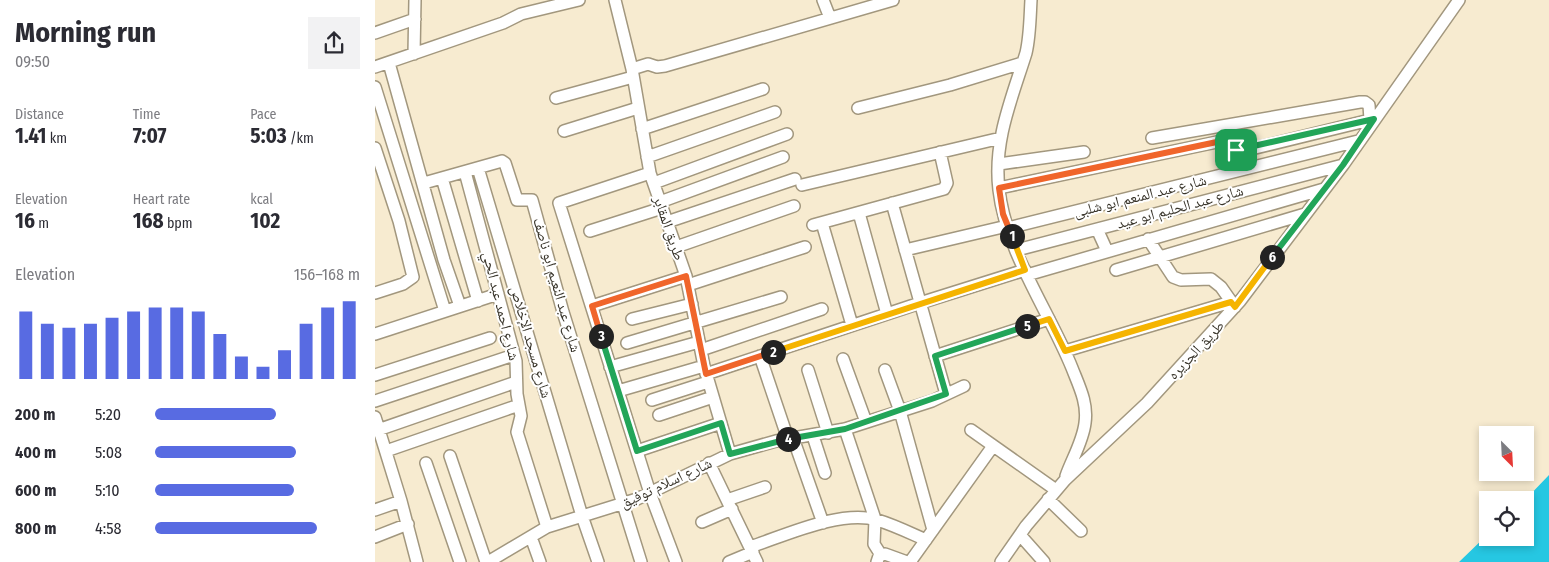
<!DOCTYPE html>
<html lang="en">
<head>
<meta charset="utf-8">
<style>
	body { margin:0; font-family:"Fira Sans Condensed","Noto Naskh Arabic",sans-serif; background:#f2f2f3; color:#2b2b33; height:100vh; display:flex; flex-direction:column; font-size:19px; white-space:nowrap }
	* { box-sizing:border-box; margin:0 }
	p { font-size:16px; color:#7c7c81 }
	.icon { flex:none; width:28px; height:28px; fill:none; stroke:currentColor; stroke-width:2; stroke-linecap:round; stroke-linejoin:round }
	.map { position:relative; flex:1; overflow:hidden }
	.sheet { display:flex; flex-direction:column; background:#fff; width:375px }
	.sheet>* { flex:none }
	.needle { width:32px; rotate:156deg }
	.buttons { position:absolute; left:1104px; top:426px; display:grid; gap:10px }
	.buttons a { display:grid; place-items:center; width:55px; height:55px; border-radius:0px; background:#fff; box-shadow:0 2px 8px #0003; font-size:25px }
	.pin { position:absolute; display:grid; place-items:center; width:42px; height:42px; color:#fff; margin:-21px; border-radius:10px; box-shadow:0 2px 8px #0006 }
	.km { position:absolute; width:25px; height:25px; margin:-12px; border-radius:50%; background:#222; color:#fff; font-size:14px; line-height:25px; text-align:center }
	.round { display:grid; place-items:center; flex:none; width:52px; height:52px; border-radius:0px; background:#f2f2f3 }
	.headline { display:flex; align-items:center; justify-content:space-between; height:85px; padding:0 15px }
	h1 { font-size:28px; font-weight:700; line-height:38px }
	.stats { display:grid; grid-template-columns:repeat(3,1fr); gap:8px; height:85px; padding:5px 15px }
	.stats div { display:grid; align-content:center }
	.stats b { font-size:21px; font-weight:700 }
	.stats small { font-size:14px; font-weight:400 }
	.stats p { font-size:14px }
	.chart { height:140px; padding:10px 15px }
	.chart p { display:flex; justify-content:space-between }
	.chart svg { width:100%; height:90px; margin-top:5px; stroke:#586be2; stroke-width:6 }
	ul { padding:0 15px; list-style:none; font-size:16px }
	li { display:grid; grid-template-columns:80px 60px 1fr; align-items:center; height:38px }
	li i { height:12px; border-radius:6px; background:#586be2 }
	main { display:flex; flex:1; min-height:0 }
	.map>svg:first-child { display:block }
</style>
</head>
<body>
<main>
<section class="sheet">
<div class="headline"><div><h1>Morning run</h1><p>09:50</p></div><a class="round"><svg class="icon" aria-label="share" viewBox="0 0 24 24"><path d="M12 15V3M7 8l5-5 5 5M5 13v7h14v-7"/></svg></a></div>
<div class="stats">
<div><p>Distance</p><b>1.41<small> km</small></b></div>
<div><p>Time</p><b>7:07</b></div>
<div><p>Pace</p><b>5:03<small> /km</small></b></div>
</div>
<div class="stats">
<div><p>Elevation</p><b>16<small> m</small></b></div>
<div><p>Heart rate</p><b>168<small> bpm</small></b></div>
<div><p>kcal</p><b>102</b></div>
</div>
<div class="chart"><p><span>Elevation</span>156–168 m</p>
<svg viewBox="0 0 160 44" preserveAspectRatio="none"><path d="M5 44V11M15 44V17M25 44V19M35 44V17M45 44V14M55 44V11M65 44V9M75 44V9M85 44V11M95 44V22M105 44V33M115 44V38M125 44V30M135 44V17M145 44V9M155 44V6"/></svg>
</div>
<ul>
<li><b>200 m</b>5:20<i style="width:59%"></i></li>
<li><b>400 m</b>5:08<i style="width:69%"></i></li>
<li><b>600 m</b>5:10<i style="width:68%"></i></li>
<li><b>800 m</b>4:58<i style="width:79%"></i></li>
</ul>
</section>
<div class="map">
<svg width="1174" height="562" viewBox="0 0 1174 562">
	<rect width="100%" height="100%" fill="#f7ebd0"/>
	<!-- water -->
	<path fill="#26c7e2" d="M1174,475V562H1084L1112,535V538H1150V500Z"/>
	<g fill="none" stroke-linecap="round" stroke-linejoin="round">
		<!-- minor casing -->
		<g stroke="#a2977e" stroke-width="14">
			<path id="minor" d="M240,0L257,69L275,173L311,276L329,366L355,454
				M448,0L455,18
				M656,0C655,17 655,36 651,53C637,98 618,141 624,190C631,252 674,311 697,368C704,386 713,403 710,423C708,441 697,459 691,476
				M0,33L40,19
				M39,54L40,0
				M14,63L69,260L85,306
				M0,67L128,23L146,14L204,0
				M257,69L273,64L282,67L290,66L518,0
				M0,87L70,311
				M181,98L258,77
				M483,108L575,85L647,63
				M267,129L388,89
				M189,131L263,108
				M777,138L985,102H990L994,105L995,120
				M0,148L24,221L38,277L28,284L0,293
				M272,157L400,112
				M624,164L709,152
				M103,168L207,516L223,562
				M90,172L141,361L142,394L146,416L142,432L172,527
				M275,173L184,203L275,493L301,562
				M67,178L103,301
				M49,183L127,161L130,163L142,200H157L188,312L266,562
				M279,183L412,134
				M427,185L626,138
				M624,188L856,139L859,141L861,150L864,152L999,119
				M285,202L408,157
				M517,203L571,394
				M484,213L512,314
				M292,222L420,179
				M447,223L477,325
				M438,225L569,189L572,183L565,152
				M633,228L983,141
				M722,229L732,251
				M215,231L287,208
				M773,239L798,277L806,280L836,279L846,287L860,307
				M301,247L419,206
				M530,250L632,226
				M642,250L968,165
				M741,270L930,214
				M652,275L949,189
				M313,285L430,247
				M217,306L311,276
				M257,319L317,304
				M0,334L123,294
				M252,343L406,297
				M326,350L447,309
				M690,351L856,302
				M385,356L413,439
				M560,356L674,319
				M468,359L491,422
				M235,367L324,342
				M433,370L453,433
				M510,370L525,411L558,530
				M331,374L545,303L650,270
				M0,375L115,338
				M243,391L329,366
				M277,400L333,382
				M0,401L139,355
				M284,415L338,397
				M0,417L26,501L42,562
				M470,429L500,519L499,544L506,555
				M596,430L681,490
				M0,431L141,382
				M438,436L450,473
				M418,438L448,523
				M11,451L144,405
				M262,451L346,423
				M75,456L111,562
				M51,463L85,562
				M334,463L382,562
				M673,499L706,531
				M352,500L390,487
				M0,510L26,501
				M327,522L357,509
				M645,535L669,562
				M0,537L33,524
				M156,537L165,562
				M375,547C409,536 466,509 502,520C519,525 535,533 551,540
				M113,562L172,527L262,499L355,454L401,441L470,429L557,401L589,386
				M354,562L378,552
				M502,562L504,556L510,554L532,562
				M535,562L618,446
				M626,562L651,526L690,480L772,403L865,301L968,165L1084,0"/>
		</g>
		<!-- minor -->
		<use href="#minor" stroke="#fff" stroke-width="11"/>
	</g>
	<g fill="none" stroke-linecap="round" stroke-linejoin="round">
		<!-- split-1 casing -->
		<g stroke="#fff" stroke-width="10">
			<path id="split-1" d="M637,236L628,214L624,188L856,139L859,141L861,150"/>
		</g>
		<!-- split-2 casing -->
		<g stroke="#fff" stroke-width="10">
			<path id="split-2" d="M398,352L650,270L637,236"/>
		</g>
		<!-- split-3 casing -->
		<g stroke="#fff" stroke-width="10">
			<path id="split-3" d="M226,336L217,306L311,276L331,374L398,352"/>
		</g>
		<!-- split-4 casing -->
		<g stroke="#fff" stroke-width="10">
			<path id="split-4" d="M226,336L262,451L346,423L355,454L413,439"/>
		</g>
		<!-- split-5 casing -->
		<g stroke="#fff" stroke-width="10">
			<path id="split-5" d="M413,439L470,429L571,394L560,356L652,326"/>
		</g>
		<!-- split-6 casing -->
		<g stroke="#fff" stroke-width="10">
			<path id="split-6" d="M652,326L674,319L690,351L856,302L860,307L897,257"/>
		</g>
		<!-- split-7 casing -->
		<g stroke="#fff" stroke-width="10">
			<path id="split-7" d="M861,150L999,119L968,165L897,257"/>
		</g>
		<!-- split-1 -->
		<use href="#split-1" stroke="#f0652b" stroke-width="6"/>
		<!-- split-2 -->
		<use href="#split-2" stroke="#f5b400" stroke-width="6"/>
		<!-- split-3 -->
		<use href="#split-3" stroke="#f0652b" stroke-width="6"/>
		<!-- split-4 -->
		<use href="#split-4" stroke="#22a559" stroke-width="6"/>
		<!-- split-5 -->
		<use href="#split-5" stroke="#22a559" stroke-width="6"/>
		<!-- split-6 -->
		<use href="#split-6" stroke="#f5b400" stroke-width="6"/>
		<!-- split-7 -->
		<use href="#split-7" stroke="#22a559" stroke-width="6"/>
	</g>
	<g text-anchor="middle" stroke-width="4" stroke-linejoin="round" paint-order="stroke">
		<!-- street labels -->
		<g font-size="15" fill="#39352b" stroke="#fff">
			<text transform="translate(765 196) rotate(-14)" y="5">شارع عبد المنعم ابو شلبى</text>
			<text transform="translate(805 207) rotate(-15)" y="5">شارع عبد الحليم ابو عيد</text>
			<text transform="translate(294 228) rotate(71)" y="5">طريق المقابر</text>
			<text transform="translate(182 285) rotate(74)" y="5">شارع عبد النعيم ابو ناصف</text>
			<text transform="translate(126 306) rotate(76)" y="5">شارع احمد عبد الحي</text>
			<text transform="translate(156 342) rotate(74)" y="5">شارع مسجد الإخلاص</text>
			<text transform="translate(821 350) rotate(-47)" y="5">طريق الجزيره</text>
			<text transform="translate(291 483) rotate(-25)" y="5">شارع اسلام توفيق</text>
		</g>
	</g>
</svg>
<div class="buttons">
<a><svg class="needle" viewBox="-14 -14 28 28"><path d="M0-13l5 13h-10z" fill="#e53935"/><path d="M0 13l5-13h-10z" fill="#7c7c81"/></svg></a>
<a><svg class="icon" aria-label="locate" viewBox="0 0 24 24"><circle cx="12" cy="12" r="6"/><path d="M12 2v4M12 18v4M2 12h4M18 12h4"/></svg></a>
</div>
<div class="pin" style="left:861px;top:150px;background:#1e9e55"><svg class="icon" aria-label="arrive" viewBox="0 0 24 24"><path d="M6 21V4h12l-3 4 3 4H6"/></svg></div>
<b class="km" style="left:637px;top:236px">1</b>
<b class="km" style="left:398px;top:352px">2</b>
<b class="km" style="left:226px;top:336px">3</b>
<b class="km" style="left:413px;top:439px">4</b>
<b class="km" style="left:652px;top:326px">5</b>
<b class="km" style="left:897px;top:257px">6</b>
</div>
</main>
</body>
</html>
